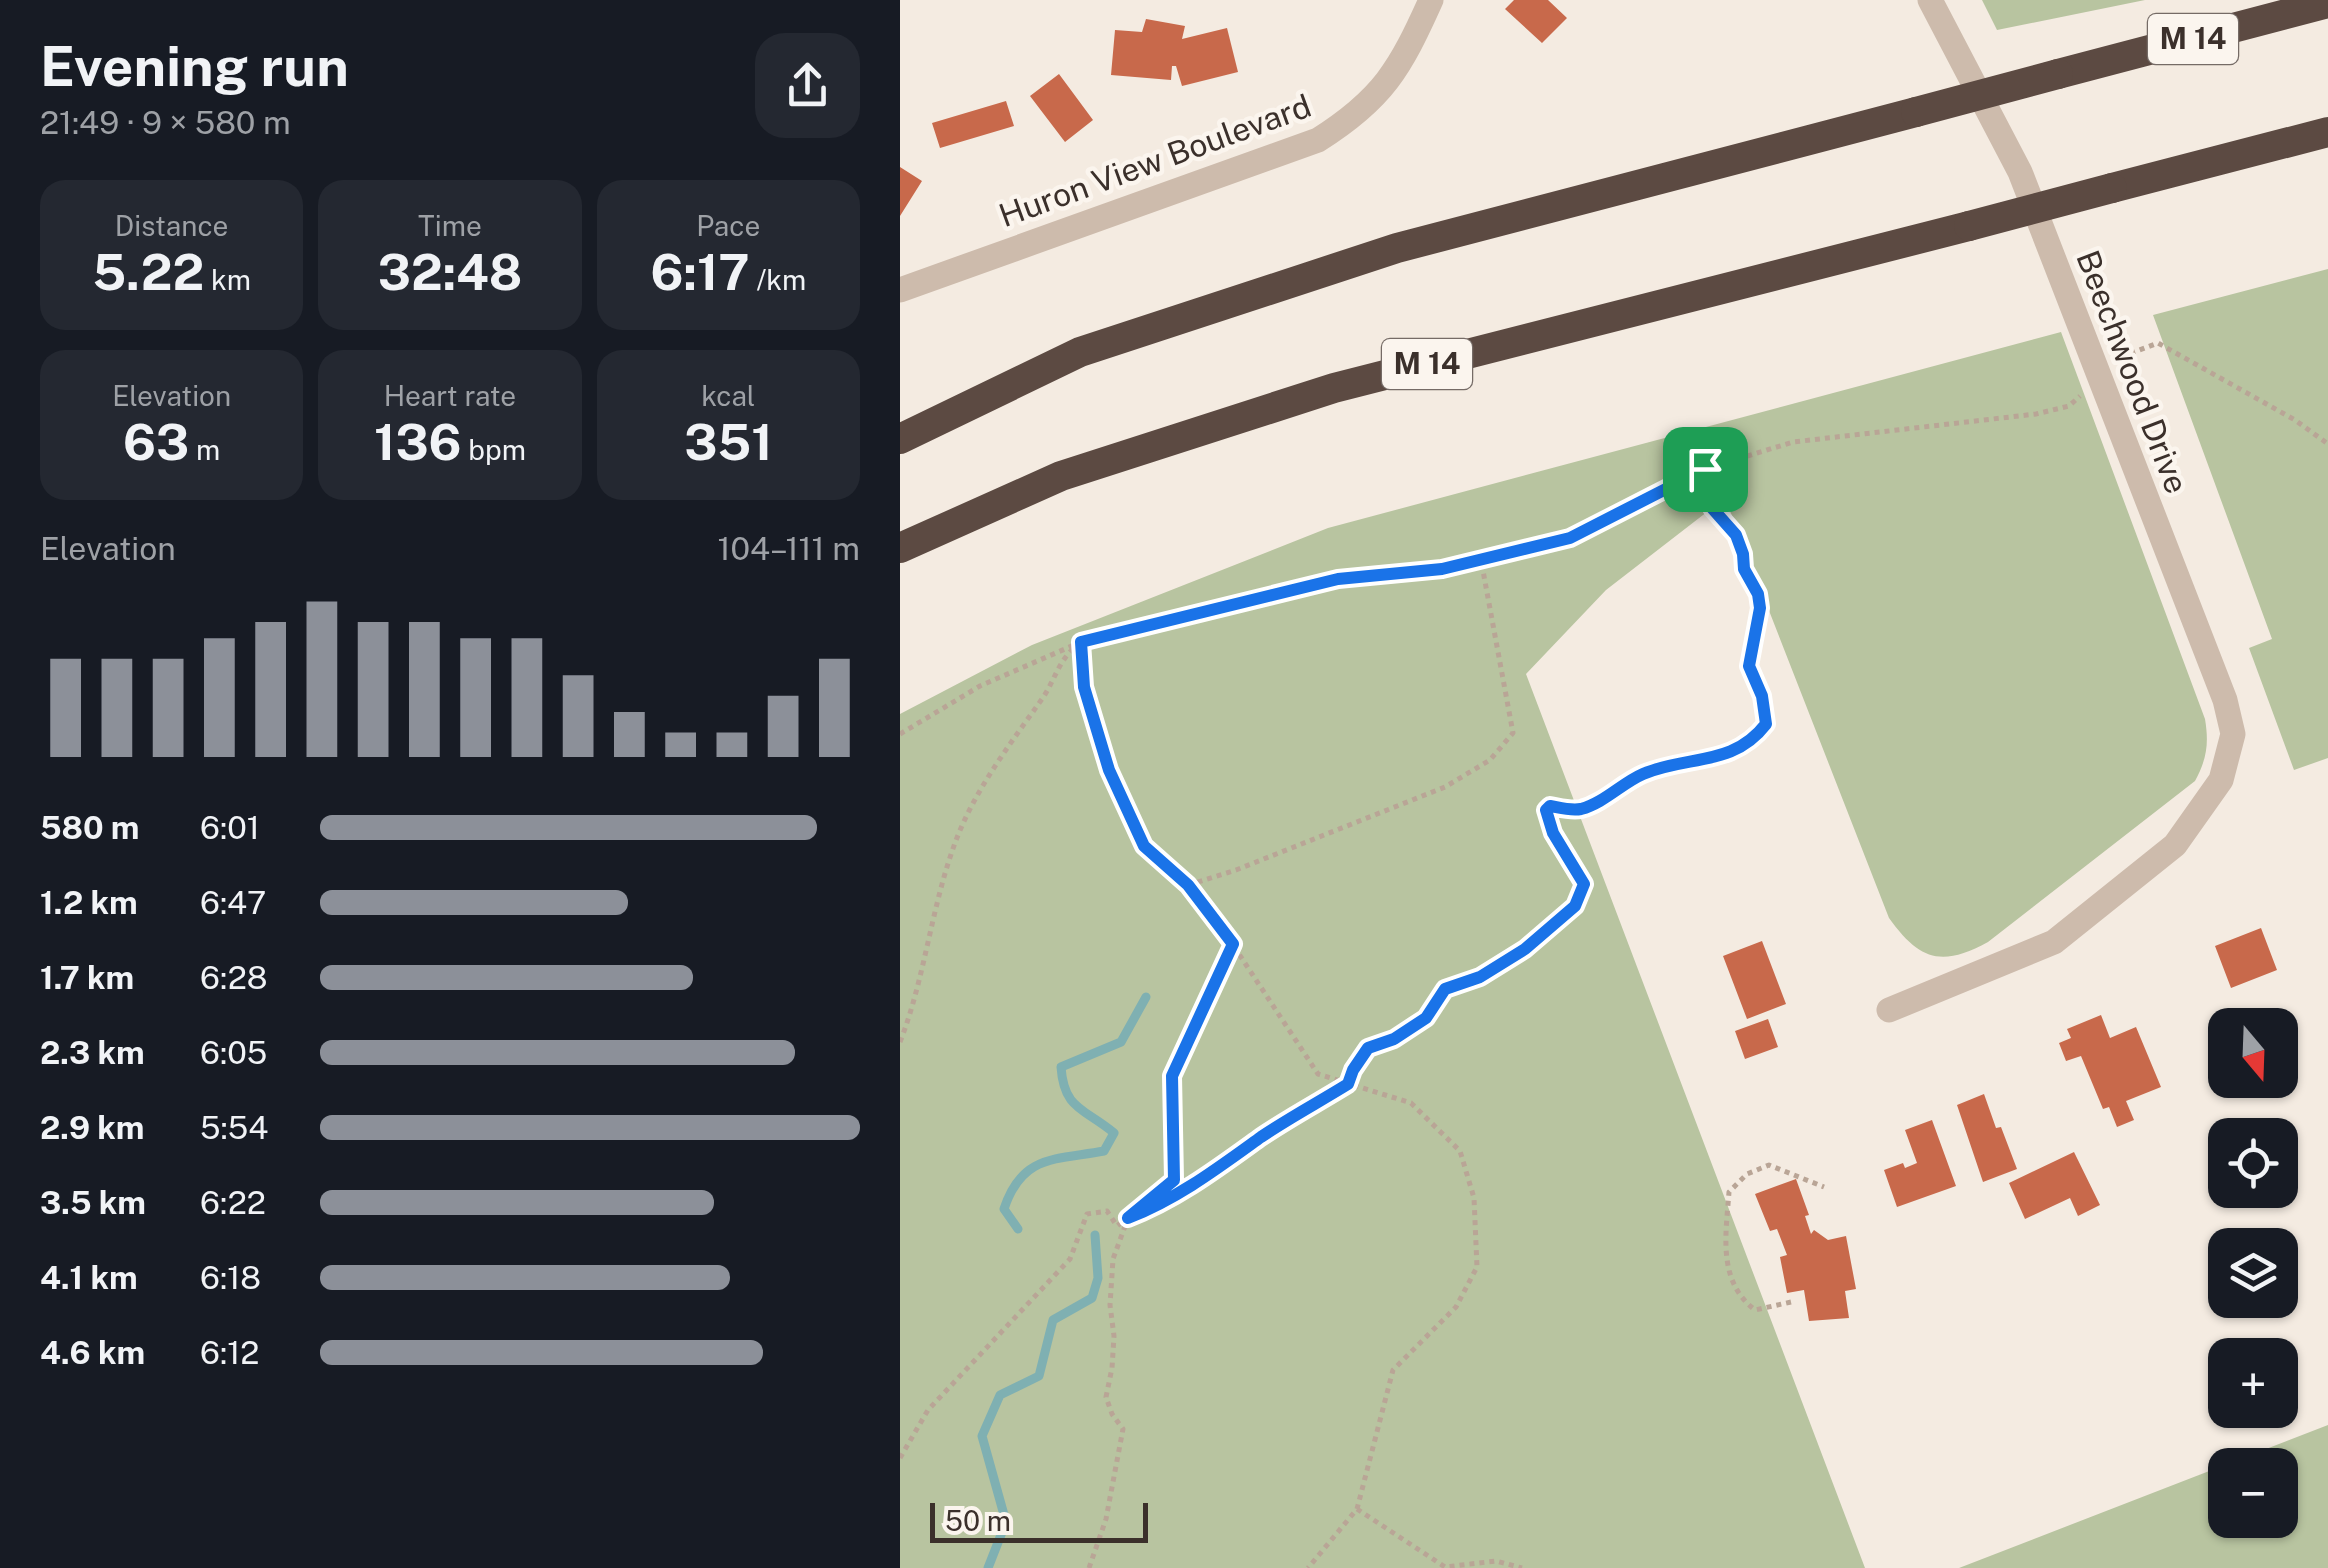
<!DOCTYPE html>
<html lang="en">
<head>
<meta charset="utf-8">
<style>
	body { margin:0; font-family:"Public Sans",sans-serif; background:#242831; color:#f1f3f6; height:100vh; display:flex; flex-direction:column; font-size:38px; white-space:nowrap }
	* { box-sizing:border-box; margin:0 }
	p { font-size:32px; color:#9ea1a6 }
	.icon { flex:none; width:55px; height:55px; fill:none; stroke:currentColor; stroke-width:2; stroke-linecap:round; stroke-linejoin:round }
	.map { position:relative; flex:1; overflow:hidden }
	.side { display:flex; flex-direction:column; background:#171b24; width:900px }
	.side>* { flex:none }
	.needle { width:65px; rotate:161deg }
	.fabs { position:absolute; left:1308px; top:1008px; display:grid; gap:20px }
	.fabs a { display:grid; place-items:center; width:90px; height:90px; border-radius:20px; background:#171b24; box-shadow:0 2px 8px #0004; font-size:50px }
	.scale { position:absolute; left:30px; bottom:25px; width:218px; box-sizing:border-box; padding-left:10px; border:5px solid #3b302b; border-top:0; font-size:28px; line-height:35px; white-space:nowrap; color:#3b302b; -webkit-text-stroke:8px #fbf5ee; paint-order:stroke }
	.pin { position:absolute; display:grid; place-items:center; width:85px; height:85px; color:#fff; margin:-42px; border-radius:20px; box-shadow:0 5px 15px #0006 }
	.round { display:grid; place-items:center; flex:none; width:105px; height:105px; border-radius:30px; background:#242831 }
	.overview { display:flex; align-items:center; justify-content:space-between; height:170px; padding:0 40px }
	h1 { font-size:55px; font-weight:700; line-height:75px }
	.metrics { display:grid; grid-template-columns:repeat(3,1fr); gap:15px; height:170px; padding:10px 40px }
	.metrics div { display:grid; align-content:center; border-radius:25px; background:#242831; text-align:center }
	.metrics b { font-size:50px; font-weight:700 }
	.metrics small { font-size:28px; font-weight:400 }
	.metrics p { font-size:28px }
	.chart { height:280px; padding:20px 40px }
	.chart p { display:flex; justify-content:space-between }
	.chart svg { width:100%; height:180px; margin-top:10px; stroke:#8c9099; stroke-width:6 }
	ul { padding:0 40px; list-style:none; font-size:32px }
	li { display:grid; grid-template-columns:160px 120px 1fr; align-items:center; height:75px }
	li i { height:25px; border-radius:12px; background:#8c9099 }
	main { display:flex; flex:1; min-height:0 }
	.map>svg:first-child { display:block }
</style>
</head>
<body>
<main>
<section class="side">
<div class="overview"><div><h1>Evening run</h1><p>21:49 · 9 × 580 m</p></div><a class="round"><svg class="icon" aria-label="share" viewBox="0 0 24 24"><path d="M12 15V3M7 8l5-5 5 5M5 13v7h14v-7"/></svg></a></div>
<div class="metrics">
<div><p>Distance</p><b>5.22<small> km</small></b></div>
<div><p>Time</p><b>32:48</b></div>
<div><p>Pace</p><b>6:17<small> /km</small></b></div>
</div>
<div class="metrics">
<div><p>Elevation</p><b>63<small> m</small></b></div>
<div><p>Heart rate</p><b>136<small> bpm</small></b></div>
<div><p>kcal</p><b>351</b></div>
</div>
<div class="chart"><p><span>Elevation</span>104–111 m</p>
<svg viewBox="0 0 160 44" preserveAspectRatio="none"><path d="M5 44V20M15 44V20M25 44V20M35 44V15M45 44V11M55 44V6M65 44V11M75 44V11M85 44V15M95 44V15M105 44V24M115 44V33M125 44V38M135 44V38M145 44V29M155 44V20"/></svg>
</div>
<ul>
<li><b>580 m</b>6:01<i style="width:92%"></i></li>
<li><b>1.2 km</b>6:47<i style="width:57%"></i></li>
<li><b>1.7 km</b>6:28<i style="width:69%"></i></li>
<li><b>2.3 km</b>6:05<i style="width:88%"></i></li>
<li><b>2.9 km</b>5:54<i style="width:100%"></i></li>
<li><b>3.5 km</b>6:22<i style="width:73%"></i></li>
<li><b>4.1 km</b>6:18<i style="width:76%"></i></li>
<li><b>4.6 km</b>6:12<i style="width:82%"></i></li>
</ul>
</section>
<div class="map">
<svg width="1428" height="1568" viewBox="0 0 1428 1568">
	<rect width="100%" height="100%" fill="#f4ebe1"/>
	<!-- green -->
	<path fill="#b8c4a0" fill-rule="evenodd" d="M1082,0H1245L1097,30Z
		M1428,269V758L1394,770L1349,648L1372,639L1253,315Z
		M1161,332L1305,719C1309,743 1307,759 1295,781L1088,942C1042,967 1020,961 989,918L825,498L706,590L626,674L965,1568H0V714L132,645L428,528Z
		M1428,1425V1568H1059ZM1325,1465H1380V1520H1325Z"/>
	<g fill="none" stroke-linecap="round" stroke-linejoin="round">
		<!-- stream -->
		<path stroke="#7fb0b2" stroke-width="9" d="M118,1229L104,1209C122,1154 156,1160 204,1151L214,1133C184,1108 164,1110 161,1067L221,1042L246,997
			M88,1568L106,1522L82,1436L100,1395L139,1376L153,1320L192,1298L198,1278L195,1235"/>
	</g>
	<!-- building -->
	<path fill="#c8694b" d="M614,0H648L667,18L642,43L605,9Z
		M246,19L285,26L282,39L327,28L338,72L282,86L276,66H272L271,80L211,75L215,30L242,32Z
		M159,74L193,120L165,142L130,96Z
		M106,101L114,126L40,148L32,123Z
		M0,167L22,181L0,216Z
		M1361,928L1377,970L1331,988L1315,946Z
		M862,941L886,1004L847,1019L823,956Z
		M1201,1015L1210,1038L1236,1027L1261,1087L1226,1101L1234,1120L1217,1127L1209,1107L1203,1109L1181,1056L1166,1061L1159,1043L1171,1038L1167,1029Z
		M868,1019L878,1047L845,1059L835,1031Z
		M1084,1094L1096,1128L1101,1127L1117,1169L1083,1182L1057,1105Z
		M1032,1120L1056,1186L997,1207L984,1170L1003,1163L1005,1168L1017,1163L1005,1130Z
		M1174,1152L1200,1205L1178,1216L1170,1198L1125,1219L1109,1183Z
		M896,1179L909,1215L905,1216L911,1234L914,1230L928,1240L946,1236L956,1289L945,1291L949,1318L909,1321L904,1290L887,1293L880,1257L887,1255L877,1229L870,1231L855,1194Z"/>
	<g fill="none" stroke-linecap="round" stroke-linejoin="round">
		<!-- path -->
		<path stroke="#b9a596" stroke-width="5" stroke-dasharray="5 5" stroke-linecap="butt" d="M1221,357L1258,343L1395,420L1428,444
			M181,643L184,687L209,770L244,846L288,885L333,945L418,1074L511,1103L560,1151L574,1198L577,1267L556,1307L493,1370L457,1509L408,1568
			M0,734L80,686L181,642L438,579L541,569L670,538L805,469L893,442L1136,414L1169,406L1180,396
			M288,885L336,870L545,787L590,760L613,733L581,560
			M0,1042C25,978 31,908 55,843C74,791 110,744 142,699C154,682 158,662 174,648
			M448,1084L453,1069L468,1048L494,1039L526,1018L545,989L580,977L625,949L675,906L684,884L663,852L646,810L650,806C661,808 671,811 682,809C704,803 722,783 743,774C788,755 833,767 865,724L862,696L849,666L860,607L857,595L844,569L843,554L836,535L812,508L805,469
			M891,1302L855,1310C817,1281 826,1234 829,1192L847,1174L869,1165L924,1187
			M0,1458L28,1410L170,1259L187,1214L207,1211L217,1226L274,1180L272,1076L333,945
			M457,1509L545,1567L596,1561L622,1568
			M189,1568L206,1519L223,1429L212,1414L206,1397L212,1368L214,1336L210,1305L213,1259L228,1218C277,1199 318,1168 361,1137C388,1118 419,1102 448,1084"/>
		<!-- street -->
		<path stroke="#cdbbac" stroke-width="25" d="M0,290L418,140C483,99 500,69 531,0
			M989,1010L1154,942L1275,845L1321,780L1333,734L1325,700L1120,172L1030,0"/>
		<!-- highway -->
		<path stroke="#5c4a42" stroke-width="30" d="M1158,74L1428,3
			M1212,188L1428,132
			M0,439L180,352L497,248L1016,112
			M0,548L161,476L434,388L1069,226"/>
		<!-- highway-bridge -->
		<path stroke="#5c4a42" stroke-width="30" d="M1016,112L1158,74
			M1069,226L1212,188"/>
	</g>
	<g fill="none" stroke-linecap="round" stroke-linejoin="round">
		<!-- route casing -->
		<g stroke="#fff" stroke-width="20">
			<path id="route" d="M805,469L812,508L836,535L843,554L844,569L858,594L860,608L849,666L862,696L866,724C833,767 788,755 743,774C722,783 704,803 681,809C671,811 661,808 650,806L646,810L653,833L684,884L675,906L625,949L580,977L545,989L526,1018L494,1039L468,1048L453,1070L448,1084C419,1102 389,1118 361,1137C318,1168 277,1199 228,1218L274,1180L272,1076L333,944L288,885L244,846L209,770L184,687L181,642L438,579L542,569L670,538Z"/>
		</g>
		<!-- route -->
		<use href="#route" stroke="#1a73e8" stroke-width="12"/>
	</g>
	<g text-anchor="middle" stroke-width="9" stroke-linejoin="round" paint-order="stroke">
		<!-- shield labels -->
		<g fill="#fbf5ee" stroke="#756b66" stroke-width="2.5">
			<rect x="1248" y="14" width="90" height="50" rx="8"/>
			<rect x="482" y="339" width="90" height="50" rx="8"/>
		</g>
		<g font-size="30" font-weight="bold" fill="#3b302b">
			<text x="1293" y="49">M 14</text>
			<text x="527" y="374">M 14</text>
		</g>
		<!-- street labels -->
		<g font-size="32" fill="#3b302b" stroke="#fbf5ee">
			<text transform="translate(255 161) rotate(-20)" y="11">Huron View Boulevard</text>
			<text transform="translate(1232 372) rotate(69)" y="11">Beechwood Drive</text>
		</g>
	</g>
</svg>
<div class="fabs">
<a><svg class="needle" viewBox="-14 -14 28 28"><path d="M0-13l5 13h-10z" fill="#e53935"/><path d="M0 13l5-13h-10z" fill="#9ea1a6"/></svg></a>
<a><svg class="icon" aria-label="locate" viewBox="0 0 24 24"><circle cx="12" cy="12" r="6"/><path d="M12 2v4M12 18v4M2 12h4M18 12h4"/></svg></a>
<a><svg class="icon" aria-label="layers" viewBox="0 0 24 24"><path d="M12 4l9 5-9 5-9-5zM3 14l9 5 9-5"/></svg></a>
<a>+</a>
<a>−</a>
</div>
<div class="scale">50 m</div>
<div class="pin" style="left:805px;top:469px;background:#1e9e55"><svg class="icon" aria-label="arrive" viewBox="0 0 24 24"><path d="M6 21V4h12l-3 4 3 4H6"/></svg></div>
</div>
</main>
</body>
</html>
